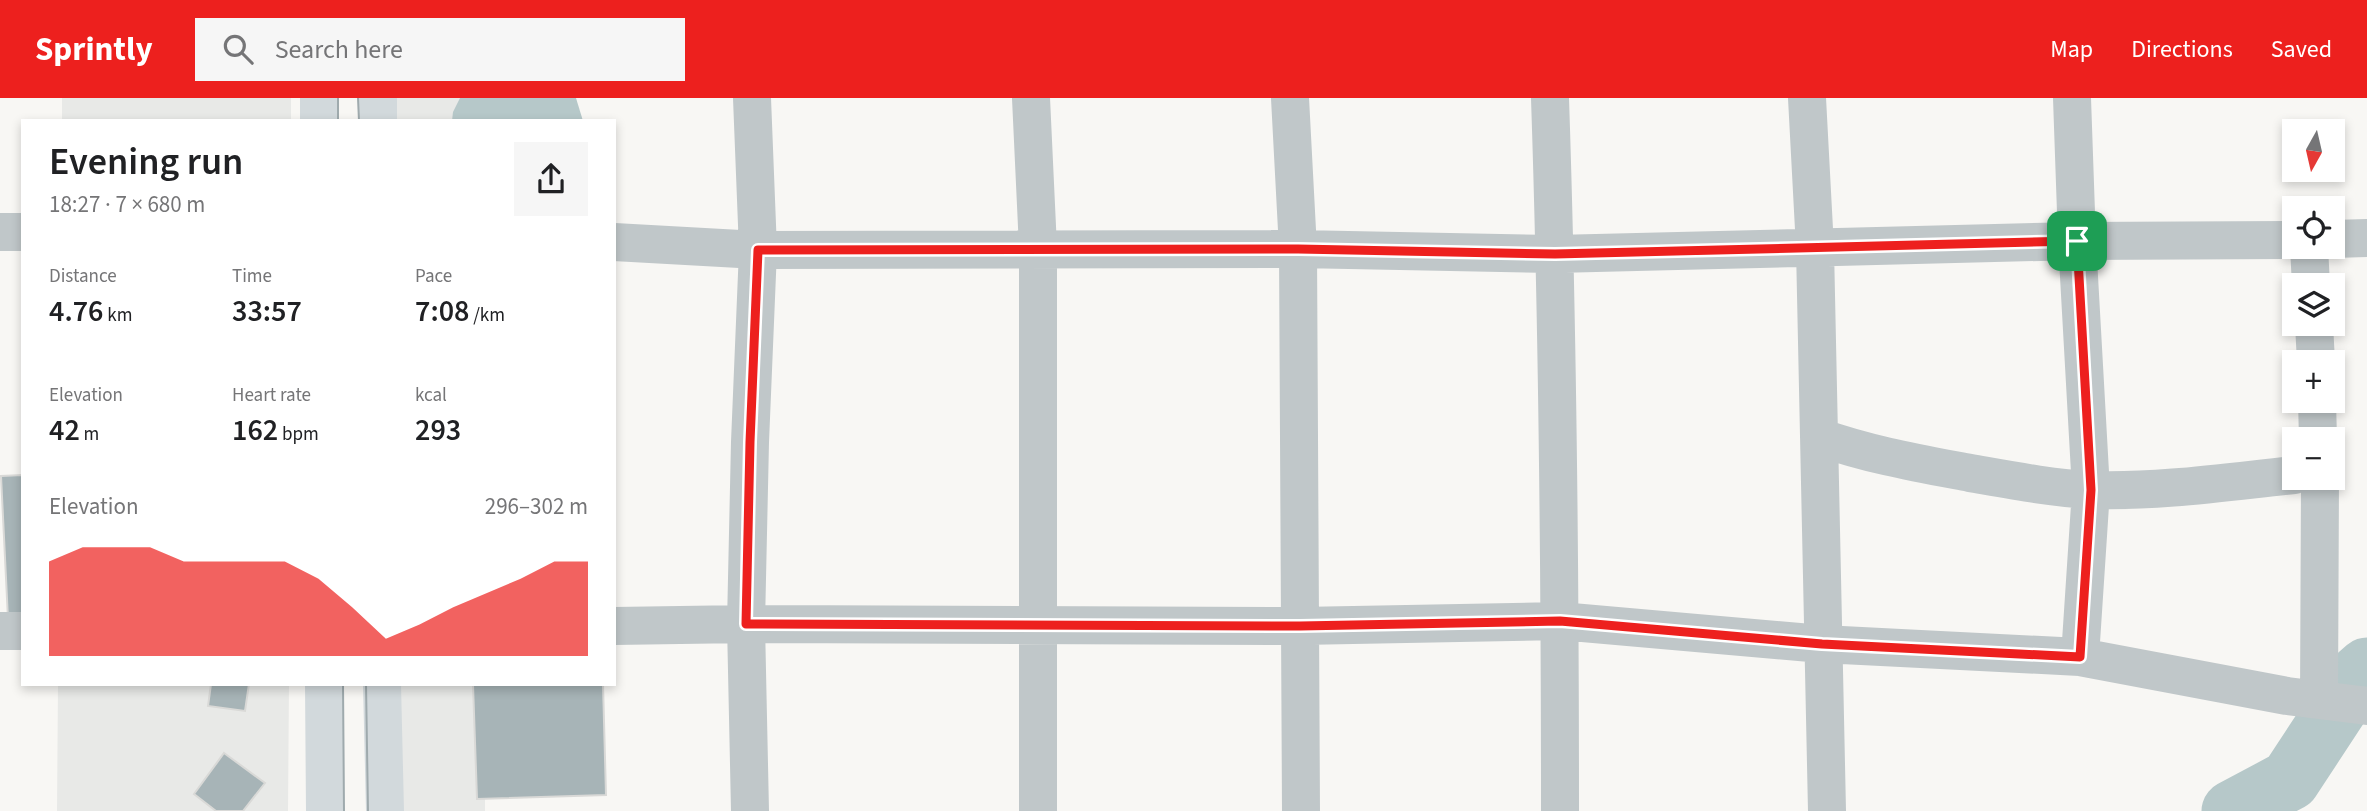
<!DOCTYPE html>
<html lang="en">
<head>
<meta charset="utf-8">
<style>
	body { margin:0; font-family:"Source Sans 3",sans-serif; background:#f6f6f6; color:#202124; height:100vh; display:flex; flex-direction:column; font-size:26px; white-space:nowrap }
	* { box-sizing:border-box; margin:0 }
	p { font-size:23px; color:#757577 }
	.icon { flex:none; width:38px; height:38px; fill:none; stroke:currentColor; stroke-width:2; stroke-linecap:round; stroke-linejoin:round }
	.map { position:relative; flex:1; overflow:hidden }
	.sheet { position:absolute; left:21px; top:21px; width:595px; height:567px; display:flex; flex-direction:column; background:#fff; border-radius:0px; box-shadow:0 4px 10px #0003 }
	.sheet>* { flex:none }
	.needle { width:46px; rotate:188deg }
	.fabs { position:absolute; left:2282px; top:21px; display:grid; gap:14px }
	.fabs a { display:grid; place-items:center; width:63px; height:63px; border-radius:0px; background:#fff; box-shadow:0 4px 10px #0003; font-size:35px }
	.pin { position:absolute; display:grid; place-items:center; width:60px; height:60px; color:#fff; margin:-30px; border-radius:14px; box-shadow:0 4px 10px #0006 }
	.round { display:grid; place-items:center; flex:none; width:74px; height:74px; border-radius:0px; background:#f6f6f6 }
	.headline { display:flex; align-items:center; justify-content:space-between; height:119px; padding:0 28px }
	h1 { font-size:38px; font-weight:600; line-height:52px }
	.metrics { display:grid; grid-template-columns:repeat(3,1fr); gap:10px; height:119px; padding:7px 28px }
	.metrics div { display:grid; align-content:center }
	.metrics b { font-size:30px; font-weight:600 }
	.metrics small { font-size:19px; font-weight:400 }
	.metrics p { font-size:19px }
	.chart { height:196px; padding:14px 28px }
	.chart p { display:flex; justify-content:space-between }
	.chart svg { width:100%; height:126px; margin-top:7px; fill:#ed201e; opacity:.7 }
	header { display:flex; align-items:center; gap:42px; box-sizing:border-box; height:98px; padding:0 35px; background:#ed201e; color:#fff }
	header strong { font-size:33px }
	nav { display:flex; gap:38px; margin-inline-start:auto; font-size:24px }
	.search { width:490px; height:63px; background:#f6f6f6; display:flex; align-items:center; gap:18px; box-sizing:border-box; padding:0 24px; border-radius:0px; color:#757577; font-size:26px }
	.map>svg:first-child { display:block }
</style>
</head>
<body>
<header>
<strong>Sprintly</strong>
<div class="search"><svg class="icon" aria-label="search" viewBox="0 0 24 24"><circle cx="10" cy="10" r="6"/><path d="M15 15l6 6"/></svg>Search here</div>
<nav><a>Map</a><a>Directions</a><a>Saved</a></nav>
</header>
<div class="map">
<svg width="2367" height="713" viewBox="0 0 2367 713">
	<rect width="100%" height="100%" fill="#f8f7f4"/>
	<!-- built -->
	<path fill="#e8e9e7" d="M62,0H291V23H62Z
		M389,0H484V23H389Z
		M58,586H289L288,713H57Z
		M394,586H485V713H396Z"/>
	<!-- water -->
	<path fill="#b6c8c9" d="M460,0H576L583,23H452L453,14Z"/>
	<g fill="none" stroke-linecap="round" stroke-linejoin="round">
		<!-- river -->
		<path stroke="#b6c8c9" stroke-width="61" d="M2232,713L2290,682L2359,577L2367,570"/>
	</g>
	<!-- building -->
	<path fill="#a7b4b7" stroke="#d9d9d7" stroke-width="2" d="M23,377V520L8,521L1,378Z
		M211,586H249L245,613L208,608Z
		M603,586L606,697L477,701L473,587Z
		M224,655L265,685L243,713H216L194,696Z"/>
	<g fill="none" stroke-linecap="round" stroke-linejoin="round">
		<!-- minor -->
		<path stroke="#c0c7c9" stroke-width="38" d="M1031,0L1038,150V713
			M1290,0L1298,151L1301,713
			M1550,0C1558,238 1560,475 1560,713
			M1807,0L1815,150L1827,713
			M2072,0L2077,143L2091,392L2080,559
			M0,134H23
			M2333,141L2367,140
			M614,144L758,152L1298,151L1555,156L2077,143L2294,142
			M2309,149L2311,187
			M2314,226L2316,264
			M2317,303L2318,341
			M1819,339C1870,357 1917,365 1970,375C2010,382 2051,390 2092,392C2159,394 2227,384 2294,377
			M614,528L746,526L1300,528L1560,523L1822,546L2080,559L2287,598L2367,608
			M0,533H23
			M2319,602L2320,380
			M750,713L746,526L750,344L758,152L752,0"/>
		<!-- primary -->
		<path stroke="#d2d9dc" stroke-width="38" d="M319,0V23
			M378,0V23
			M324,586L325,713
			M382,586L385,713"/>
		<!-- tram -->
		<path stroke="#9faaad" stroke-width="2" d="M338,0V23
			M358,0L359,23
			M343,586L344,713
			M366,586L368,713"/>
	</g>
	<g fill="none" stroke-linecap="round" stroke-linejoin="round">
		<!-- route casing -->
		<g stroke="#fff" stroke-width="14">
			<path id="route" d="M2077,143L2091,392L2080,559L1822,546L1560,523L1300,528L746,526L750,344L758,152L1298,151L1555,156Z"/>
		</g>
		<!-- route -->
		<use href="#route" stroke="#ed201e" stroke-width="9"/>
	</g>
</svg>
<div class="fabs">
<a><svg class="needle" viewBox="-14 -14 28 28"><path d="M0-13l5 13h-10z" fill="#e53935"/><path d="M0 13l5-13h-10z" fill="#757577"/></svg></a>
<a><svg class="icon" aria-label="locate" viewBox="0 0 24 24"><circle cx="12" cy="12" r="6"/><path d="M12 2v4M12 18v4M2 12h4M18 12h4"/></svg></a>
<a><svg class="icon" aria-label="layers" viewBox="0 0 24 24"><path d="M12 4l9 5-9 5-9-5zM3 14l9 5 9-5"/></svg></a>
<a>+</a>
<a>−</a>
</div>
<div class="pin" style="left:2077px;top:143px;background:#1e9e55"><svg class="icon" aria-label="arrive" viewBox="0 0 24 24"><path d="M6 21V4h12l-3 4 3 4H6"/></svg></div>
<section class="sheet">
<div class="headline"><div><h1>Evening run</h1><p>18:27 · 7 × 680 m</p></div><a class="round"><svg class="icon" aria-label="share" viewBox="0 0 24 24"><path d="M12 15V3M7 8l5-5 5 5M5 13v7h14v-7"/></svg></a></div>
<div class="metrics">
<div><p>Distance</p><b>4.76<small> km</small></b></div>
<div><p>Time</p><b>33:57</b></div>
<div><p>Pace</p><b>7:08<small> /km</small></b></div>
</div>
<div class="metrics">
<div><p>Elevation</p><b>42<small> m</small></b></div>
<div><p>Heart rate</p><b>162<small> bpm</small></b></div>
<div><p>kcal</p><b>293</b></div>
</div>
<div class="chart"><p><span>Elevation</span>296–302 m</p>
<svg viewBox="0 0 160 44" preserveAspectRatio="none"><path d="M0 44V11L10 6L20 6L30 6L40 11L50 11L60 11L70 11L80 17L90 27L100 38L110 33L120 27L130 22L140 17L150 11L160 11V44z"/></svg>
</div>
</section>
</div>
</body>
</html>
